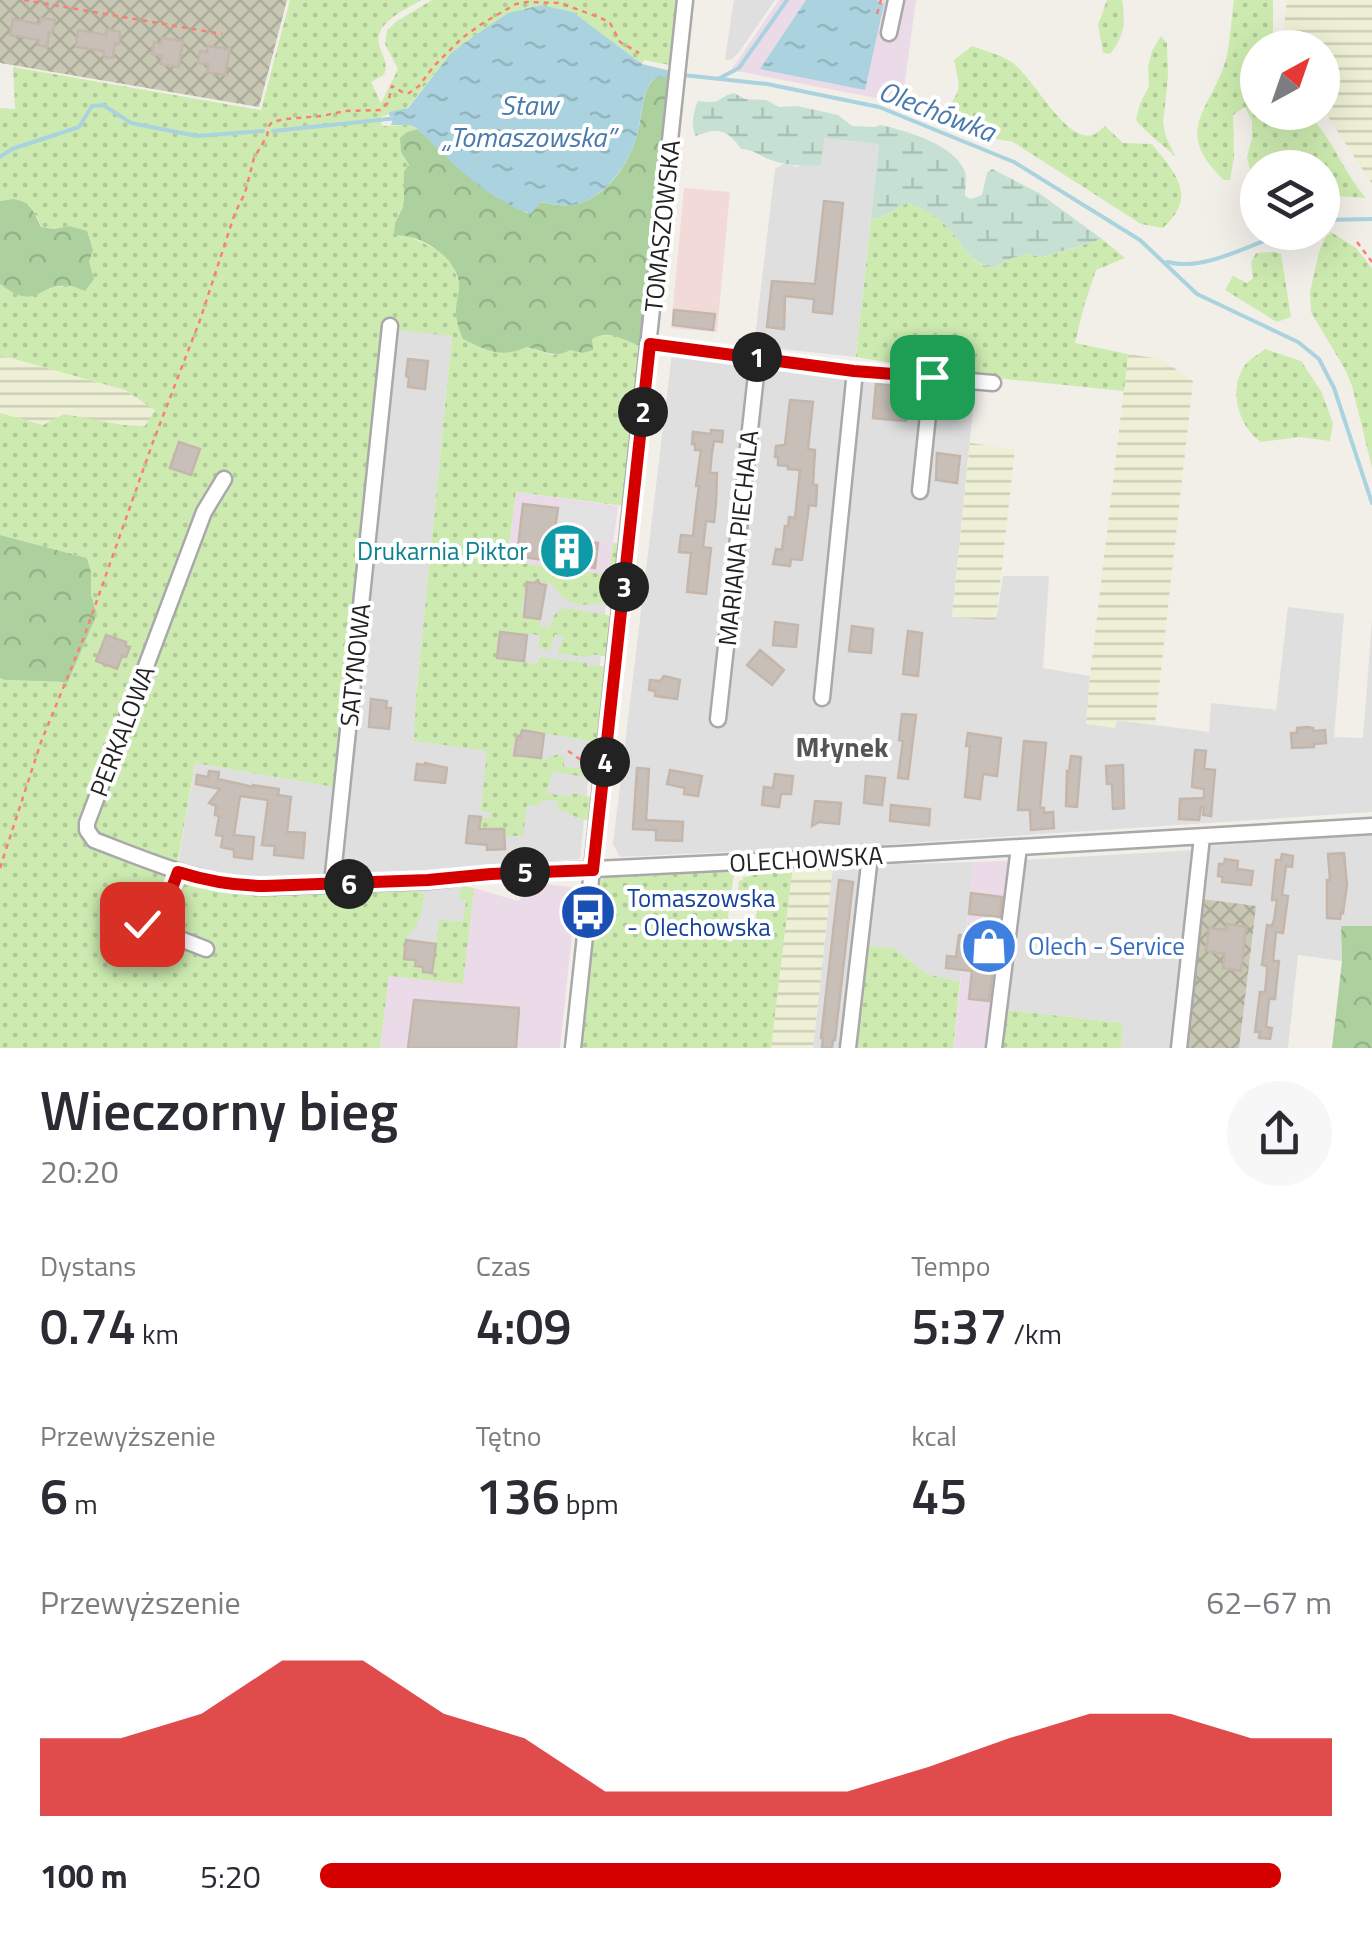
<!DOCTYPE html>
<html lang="pl">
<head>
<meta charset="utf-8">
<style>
	body { margin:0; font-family:"Titillium Web",sans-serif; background:#f7f7f7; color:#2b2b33; height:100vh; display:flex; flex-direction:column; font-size:38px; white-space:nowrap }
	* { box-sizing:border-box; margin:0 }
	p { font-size:32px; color:#7c7c81 }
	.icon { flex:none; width:55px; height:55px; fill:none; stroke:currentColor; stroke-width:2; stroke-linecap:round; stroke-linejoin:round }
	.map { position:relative; height:1048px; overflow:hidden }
	.details { display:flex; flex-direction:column; background:#fff; flex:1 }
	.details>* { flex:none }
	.needle { width:65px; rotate:40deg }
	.fabs { position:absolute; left:1240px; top:30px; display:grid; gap:20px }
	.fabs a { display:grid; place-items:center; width:100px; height:100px; border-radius:50%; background:#fff; box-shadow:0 10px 40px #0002; font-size:50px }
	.pin { position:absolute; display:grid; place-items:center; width:85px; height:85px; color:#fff; margin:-42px; border-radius:20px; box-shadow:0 5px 15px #0006 }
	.km { position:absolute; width:50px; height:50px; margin:-25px; border-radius:50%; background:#222; color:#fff; font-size:28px; line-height:50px; text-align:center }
	.round { display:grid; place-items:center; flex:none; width:105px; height:105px; border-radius:52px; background:#f7f7f7 }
	.summary { display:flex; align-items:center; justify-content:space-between; height:170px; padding:0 40px }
	h1 { font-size:55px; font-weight:600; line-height:75px }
	.stats { display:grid; grid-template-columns:repeat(3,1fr); gap:15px; height:170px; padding:10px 40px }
	.stats div { display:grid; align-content:center }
	.stats b { font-size:50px; font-weight:600 }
	.stats small { font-size:28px; font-weight:400 }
	.stats p { font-size:28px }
	.chart { height:280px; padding:20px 40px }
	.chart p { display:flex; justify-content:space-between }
	.chart svg { width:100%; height:180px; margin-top:10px; fill:#d40000; opacity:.7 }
	ul { padding:0 40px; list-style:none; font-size:32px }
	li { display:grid; grid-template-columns:160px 120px 1fr; align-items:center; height:75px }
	li i { height:25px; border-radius:12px; background:#d40000 }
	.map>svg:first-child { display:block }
</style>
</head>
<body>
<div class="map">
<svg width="1372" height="1048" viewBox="0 0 1372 1048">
	<defs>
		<pattern id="construction-cross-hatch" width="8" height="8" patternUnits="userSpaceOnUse" patternTransform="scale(2.5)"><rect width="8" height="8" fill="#c7c7b4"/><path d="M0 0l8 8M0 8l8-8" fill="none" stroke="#abab9a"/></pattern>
		<pattern id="farmland-rules" width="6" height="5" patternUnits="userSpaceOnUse" patternTransform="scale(2.5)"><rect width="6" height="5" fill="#eef0d5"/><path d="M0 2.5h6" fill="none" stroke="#ccceb7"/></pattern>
		<pattern id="grass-dots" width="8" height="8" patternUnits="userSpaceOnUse" patternTransform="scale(2.5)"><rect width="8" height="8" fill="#cdebb0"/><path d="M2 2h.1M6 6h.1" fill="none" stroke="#b0c997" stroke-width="1.8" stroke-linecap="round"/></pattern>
		<pattern id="forest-crowns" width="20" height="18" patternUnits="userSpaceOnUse" patternTransform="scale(2.5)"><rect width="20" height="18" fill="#add19e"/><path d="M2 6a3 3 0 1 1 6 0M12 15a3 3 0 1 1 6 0" fill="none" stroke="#95b388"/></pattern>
		<pattern id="wetland-marsh" width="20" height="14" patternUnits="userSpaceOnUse" patternTransform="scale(2.5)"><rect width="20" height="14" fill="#c6e0d4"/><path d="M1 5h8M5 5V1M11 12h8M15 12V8" fill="none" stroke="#aac0b6"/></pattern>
		<pattern id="water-ripples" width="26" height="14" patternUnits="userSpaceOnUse" patternTransform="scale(2.5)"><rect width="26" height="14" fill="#aad3df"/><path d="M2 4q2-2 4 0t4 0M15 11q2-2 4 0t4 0" fill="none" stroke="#92b5bf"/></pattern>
	</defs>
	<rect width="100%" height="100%" fill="#f2efe9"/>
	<!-- residential -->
	<path fill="#e0dfdf" d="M734,0H775L739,52L732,59L728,60L725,59Z
		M824,138L879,144L856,357L754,346L775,169L785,163L798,167Z
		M398,329L452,335L416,698L487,750L507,561L609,575L580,859L272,881L178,865L195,763L350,790Z
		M672,353L975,389L952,617L996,621L1003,576H1049L1043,668L1090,676L1086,724L1116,720L1209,732L1211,703L1276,710L1288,607L1344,614L1334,737L1363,738L1372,621V812L879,845L620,857L613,844Z
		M1372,835V926H1341L1342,961L1298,955L1288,1048H1184L1208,846Z
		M1195,850L1173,1048H1121L1123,1023L1007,1010L1023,860Z
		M974,862L960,982L927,974L893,948L867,946L855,1048H813L833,866Z
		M412,886L474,888L463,984L401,977Z"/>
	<!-- commercial -->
	<path fill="#f2dad9" d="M684,188L730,192L717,332L671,328Z"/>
	<!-- industrial -->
	<path fill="#ebdbe8" d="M779,0H916L902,103L731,70Z
		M516,492L618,506L609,575L507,561Z
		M1023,860L1003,1048H953L974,862Z
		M539,883L577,888L560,1048H380L389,976L463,984L474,888L518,901Z"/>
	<!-- construction -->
	<path fill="url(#construction-cross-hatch)" d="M0,0H287L259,107L0,63Z
		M1202,899L1256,906L1239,1048H1184Z"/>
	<!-- farmland -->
	<path fill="url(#farmland-rules)" d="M1287,0H1372V184L1323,109L1322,48L1282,47Z
		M1128,354L1161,359L1193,381L1155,725L1117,720L1115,728L1086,724L1090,676Z
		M0,355L125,390L156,410L145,426L44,425L0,413Z
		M970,443L1015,449L996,621L952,617Z
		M793,865L833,866L813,1048H771Z"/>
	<!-- grass -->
	<path fill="url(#grass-dots)" d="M290,0H422C407,9 374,22 379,44C382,58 389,61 384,75L371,82L381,103L398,69L385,44L387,30L397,21L432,0H677L670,65L644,60L642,64L573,12L540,5L508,13L474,36L451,53L407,108L381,117L382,126L410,125L418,129L407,132L401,152L409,166L404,171V205L395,223V235H406L438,250L453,266L460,287L456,305L463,339C484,349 503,358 525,347L553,355L570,350L598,335L612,334L641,346L624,506L516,492L507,561L609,575L613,543L620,544L615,601C585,605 571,611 552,584L527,580L522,607L523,618L540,621V626L550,628L554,615L564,608L607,615L613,618L608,657L592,654L586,657L557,653L564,638L555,634L550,649L546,651L539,648L540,635L500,632L497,658L536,664L541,657L587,663V666L590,667L591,665L607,667L597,749L591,750V741L522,730L520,735H516L511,754L544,760L558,754L564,758V767L583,768V763L596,764L594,779L552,771L547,793L571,797L572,793L591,797L589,820C577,820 570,812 558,809V801L543,800L538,806L527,805L523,836H505V828L480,829L481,818H491V812L481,811L487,751L414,741L416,698L452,336L389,329L374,470L359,692L350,790L195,763L175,878L256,892L417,887L424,895L422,911L416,926L406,939L404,958L416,961L415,966L423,967V973H432L439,920L463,922L466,901L459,899L461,886L474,888L463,984L389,976L380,1048H0V678L5,680L68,682L97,614L91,595V572L87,558L0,535V413L43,425L64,414L123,425L145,426L155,410L125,390L0,355V284C35,310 39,284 69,286C74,286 79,289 85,290L69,226L54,229L41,227L37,216L12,199L0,201V108L15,109L13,67L261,110Z
		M1107,0H1122C1126,22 1124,37 1110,54L1103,53L1098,25Z
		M1234,0H1273V47L1258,48V112L1306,113C1333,137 1342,171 1366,198L1335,196L1323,201L1322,168H1258L1257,198L1247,157L1252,139V121L1245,107L1233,115L1234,157L1230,180H1224C1169,128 1214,109 1227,55C1231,37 1231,18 1234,0Z
		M1161,36L1167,43L1168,76L1163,124L1166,137L1175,156C1164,146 1144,131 1136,120L1140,104L1149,86L1148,67L1152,51Z
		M972,46C984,51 999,54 1010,61C1031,73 1065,143 1092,135C1097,134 1101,129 1105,126L1123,143L1152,144C1176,174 1198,196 1163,228L1141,224L1013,142L978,136L947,121L943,112C963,91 960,87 954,60Z
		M907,203C923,208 939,217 950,230C964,246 970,264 993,268L1012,258L1027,254L1044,257L1102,239L1125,258L1096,270L1084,306L1075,343L1128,354L1124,391L957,374L856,357L871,219C886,217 894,210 907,203Z
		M1331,232L1356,248L1372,268V468L1352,386L1346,371L1311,312L1310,292L1319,252L1325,238Z
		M1274,252L1281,254L1291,317L1277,322L1225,290L1233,276L1247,283L1253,278L1251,263L1256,253Z
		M1265,349L1301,361L1321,391L1333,423L1330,441L1300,437L1261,442C1238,426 1228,389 1245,365C1250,359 1259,354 1265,349Z
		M793,865L771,1048H579L592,933L595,932L599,898L596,897L602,879L611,874L657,876V873L731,869L734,872L725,941L732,942L736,920L740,921L739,926L747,927L751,920H756L758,905L737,899L739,881L743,880V877L751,876L752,867Z
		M867,946L893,948L927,974L960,982L953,1048H855Z
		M1007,1010L1123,1023L1121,1048H1003Z"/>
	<!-- forest -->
	<path fill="url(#forest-crowns)" d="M663,76L670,78V84H667L641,346C624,341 609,328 592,339L593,350L583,353L570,350C556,359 541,350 526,347C502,359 485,350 463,339C459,329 455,319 456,308C456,300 460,292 459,284C456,256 420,234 394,235L395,223L404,205V171L409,165L401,152L400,138L407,132L418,129C451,162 485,193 527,213H531L540,202C552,204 567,208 580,203C610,194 631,160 638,131C642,117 642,95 650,84C654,78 657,78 663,76Z
		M12,199C29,200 35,213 41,227L54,229L69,226L87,231L93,250L89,262L94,279L85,291C79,289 74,286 69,286C36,283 38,313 0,284V201Z
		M0,535L87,558L91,572V595L97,614L68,682L5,680L0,678Z
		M1341,926H1372V1048H1332L1342,961Z"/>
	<!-- wetland -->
	<path fill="url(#wetland-marsh)" d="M734,93L745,99L766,100L779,107L797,106L838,115L852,126L875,127L881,125C906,131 955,144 965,172C967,179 965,189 965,196L971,199L982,195L987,173L992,169L1039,193L1102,239L1043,257L1027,254L1012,258L993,268C970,263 964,246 950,230C939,217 923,208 907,203C894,210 886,217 871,219L879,144L824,138L821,165C804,166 788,166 771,160C760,156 753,149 741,149C728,129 717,127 696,136C690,127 694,110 698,101C725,104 713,99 734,93Z"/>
	<!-- parking -->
	<path fill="#e2e2e2" d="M560,501L614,510L609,541L555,532Z"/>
	<!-- water -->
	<path fill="url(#water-ripples)" d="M806,0H877L884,4L865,90L760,69Z
		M541,5L573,12L642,64L671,71L670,78C662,76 654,76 649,85C642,97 641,118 638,131C631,160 609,194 580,203C567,208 553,204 540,202L531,214C485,198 452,163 418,129L410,125H391L393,119L389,115V112L408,108L451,53L474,36L508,13Z"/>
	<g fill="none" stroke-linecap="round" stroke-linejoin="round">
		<!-- stream -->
		<path stroke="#aad3df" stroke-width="4" d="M683,75L767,84L879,107L1014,162L1140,240L1197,294L1298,342L1319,359L1334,388L1372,503
			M720,78L739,68L787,0
			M273,131L398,118
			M0,157L12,149L79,127L92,106L103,105L131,123L197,136L263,131
			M1322,220L1372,219
			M1164,263L1168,262C1202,272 1253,244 1286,232"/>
	</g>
	<!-- building -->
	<path fill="#c7bfb8" stroke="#c4b6ab" stroke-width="2.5" d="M41,18L55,20L53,32H49L47,47L38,45L39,40L10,35L13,19L40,24Z
		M107,29L120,32L119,44L115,43L113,58L104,57V51L76,47L78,30L106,35Z
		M162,38L183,41L179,67L161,64L162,56L152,54L154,42L161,44Z
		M208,46L230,49L225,75L207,72L209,64L198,63L200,51L207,52Z
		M824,201L843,203L832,314L813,312L814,299L785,296L784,329L767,327L772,281L815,284Z
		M674,310L715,314L713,330L673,325Z
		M408,359L428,361L425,389L408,387L409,378L406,376Z
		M876,384L910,386L908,403H911L906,421L873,418Z
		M790,400L813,402L808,449L815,450L813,485H817L816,506L809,505L802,560L791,559L790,566L773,564L776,549L782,550L785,526L788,527L789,517L795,518L798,489L800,470L788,469V466L778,465V457H775L776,446L785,445Z
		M711,430L723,431L722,442L714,441L712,452L710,473H717L716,502L714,522L706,521L703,547L711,548L706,594L687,592L691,553L679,552L681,535L693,536L696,508L699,486H696L701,450H695V444H692L693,432L711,434Z
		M179,442L200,449L191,475L170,468Z
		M937,453L960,456L957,483L936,480Z
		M523,504L558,508L554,537L598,543L595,568L517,556Z
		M538,580L540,584L546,585L540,619L524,617L527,582L534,583Z
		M775,622L798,625L796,647L773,645Z
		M852,626L873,629L871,653L849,651Z
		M908,631L922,633L918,676L903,674Z
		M500,632L527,635L524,661L497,658Z
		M106,635L126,642L125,646L130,647L126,657L122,656L117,669L96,661Z
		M760,650L784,670L772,685L747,665Z
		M664,676L680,680L677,699L655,696V691L649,690L650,680L660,681Z
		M371,699L387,701L386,708H391L389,729L369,727Z
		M902,714L916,715L908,779L898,778L903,741L899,740Z
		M1307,727L1313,728V731L1325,730L1326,743L1314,744V747L1292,748L1291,733H1297V728Z
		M522,730L544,734L541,758L514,755L517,736L520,737Z
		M968,733L1001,738L997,776L983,774L980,799L965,797L970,746H966Z
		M1024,741L1046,743L1040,808H1044V813L1053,812L1054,828L1031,830L1030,810H1018Z
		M1195,750L1206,751L1204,769L1215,770L1211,816L1203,815L1204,807H1201L1199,820L1179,819L1180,799L1204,798V789L1192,787Z
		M1071,756L1081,757L1077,807L1066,806L1067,771L1069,772Z
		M425,763L447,768L445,783L415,780L417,764L425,765Z
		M1123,765L1124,808L1113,809L1112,784H1107L1106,766Z
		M637,768L649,769L646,820L683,822L682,841L656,840V830L633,829Z
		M670,770L702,776L698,796L684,794L685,788L667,784Z
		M209,771L219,772L218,779L253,787V785L279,789L278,795L291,797L287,832L305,833L303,858L274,855L275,846L262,845L268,800L240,796L234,835L254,837L252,859L234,857V850L221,847L223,836L216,835L219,816L215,815L216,806L209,803L220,789L196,784L197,775L208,777Z
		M775,774L793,776L791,794H781L779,807L762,805L764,787L773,788Z
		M866,776L885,778L882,805L864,803Z
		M815,801L841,803L839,824L819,822L812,826Z
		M891,805L930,809L929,825L890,821Z
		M469,816L481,817L479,829H504L505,849L487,850V845L466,843Z
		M1344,853L1347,885L1343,913L1341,912L1340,919L1327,918V880H1330L1328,854Z
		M1282,854L1293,856L1292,867L1286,866L1282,895L1288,896L1283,933L1276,932L1273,961H1279L1276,988L1275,999H1269L1266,1027L1272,1028L1270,1039L1259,1038L1260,1032H1255L1260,992H1265L1267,972V966L1262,965L1267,925L1272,926L1274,920L1277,900H1272L1276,860H1281Z
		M1225,859L1238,861L1237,869L1253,871L1251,885L1222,882L1223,877L1218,876L1219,864H1224Z
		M839,880L853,882L835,1040H833L832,1048H822L823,1038H821Z
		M971,893L1002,897L1000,917L969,914Z
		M1227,924L1246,927L1241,971L1223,968L1225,954L1206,951L1209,928L1227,930Z
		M959,935L997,939L989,1001L969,999L972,971L946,968L947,956L956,957Z
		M406,940L436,944L432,973L423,972V967L415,966L416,960L404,959Z
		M414,1000L519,1008L516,1048H408Z"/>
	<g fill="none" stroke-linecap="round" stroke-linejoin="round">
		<!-- minor casing -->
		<g stroke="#a9a9a9" stroke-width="19">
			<path id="minor" d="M889,33L896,0
				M650,344L855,371L993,383
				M224,479L204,512L87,823V830L94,840C152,862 202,885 265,887L428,881L491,874L901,854L1372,826
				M920,491L932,377
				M822,698L855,371
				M718,719L758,357
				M179,872L157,930L206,949
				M332,884L390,326
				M141,924L157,930
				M573,1048L685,0
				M848,1048L870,856
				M994,1048L1019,847
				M1179,1048L1202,837"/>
		</g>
		<!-- path -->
		<path stroke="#fa8072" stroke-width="2.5" stroke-dasharray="5 5" stroke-linecap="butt" d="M24,0L222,34
			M877,14L881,0
			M1357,242L1372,262
			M568,751L581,760L591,762
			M0,868L41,742L84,637L153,442L200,320L235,213L245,193L254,158L267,136L269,126L272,122L285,119L322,116L345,111L380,110L388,103L392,86L404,93H409L419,86L434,66L462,38L483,23L516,4L527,2L560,3L601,18L610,23L620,42L639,53"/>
		<!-- minor -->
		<use href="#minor" stroke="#fff" stroke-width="14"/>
	</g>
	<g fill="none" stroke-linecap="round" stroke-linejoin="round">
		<!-- route casing -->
		<g stroke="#fff" stroke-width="20">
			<path id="route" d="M142,924L156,930L178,872C207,881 235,886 265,886L428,880L491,874L593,870L650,344L854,371L932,377"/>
		</g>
		<!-- route -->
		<use href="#route" stroke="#d40000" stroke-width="12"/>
	</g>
	<!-- icons -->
	<defs>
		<g id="building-disc" transform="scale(2.875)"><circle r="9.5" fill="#0f9aa8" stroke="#fff"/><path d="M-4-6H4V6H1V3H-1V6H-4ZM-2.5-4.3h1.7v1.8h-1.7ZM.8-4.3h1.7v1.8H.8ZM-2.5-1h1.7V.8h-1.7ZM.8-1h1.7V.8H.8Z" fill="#fff"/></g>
		<g id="bus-disc" transform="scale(2.875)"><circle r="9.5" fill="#1a4fb4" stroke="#fff"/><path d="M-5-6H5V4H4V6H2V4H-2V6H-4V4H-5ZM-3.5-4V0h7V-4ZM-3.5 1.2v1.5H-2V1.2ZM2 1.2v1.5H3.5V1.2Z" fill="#fff"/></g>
		<g id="shop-disc" transform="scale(2.875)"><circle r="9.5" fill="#3f7fe0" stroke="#fff"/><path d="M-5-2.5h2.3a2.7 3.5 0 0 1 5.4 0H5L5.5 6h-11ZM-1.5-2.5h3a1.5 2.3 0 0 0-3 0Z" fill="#fff"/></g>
	</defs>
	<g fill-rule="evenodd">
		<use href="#building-disc" x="567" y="551"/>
		<use href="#bus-disc" x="588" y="912"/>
		<use href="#shop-disc" x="989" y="946"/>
	</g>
	<g text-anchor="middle" stroke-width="8" stroke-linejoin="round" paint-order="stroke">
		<!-- street labels -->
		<g font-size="25" fill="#222" stroke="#fff">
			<text transform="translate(662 226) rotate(-84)" y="9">TOMASZOWSKA</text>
			<text transform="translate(738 538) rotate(-84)" y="9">MARIANA PIECHALA</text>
			<text transform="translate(355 665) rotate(-84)" y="9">SATYNOWA</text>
			<text transform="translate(122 731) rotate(-69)" y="9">PERKALOWA</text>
			<text transform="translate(806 859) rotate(-3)" y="9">OLECHOWSKA</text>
		</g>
		<!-- culture labels -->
		<g font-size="25" fill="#0d838f" stroke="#fff" text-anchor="end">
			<text x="528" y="560">Drukarnia Piktor</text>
		</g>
		<!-- transit labels -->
		<g font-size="25" fill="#164399" stroke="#fff" text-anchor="start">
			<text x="627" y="907">Tomaszowska<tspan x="627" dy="29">- Olechowska</tspan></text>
		</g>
		<!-- shop labels -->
		<g font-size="25" fill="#366cbe" stroke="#fff" text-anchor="start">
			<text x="1028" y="955">Olech - Service</text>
		</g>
		<!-- water labels -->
		<g font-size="28" font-style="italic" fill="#4a7aab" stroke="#fff">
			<text x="529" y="115">Staw<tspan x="529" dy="32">„Tomaszowska”</tspan></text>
			<text transform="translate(937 111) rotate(21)" y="10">Olechówka</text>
		</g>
		<!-- neighbourhood labels -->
		<g font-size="28" font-weight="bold" fill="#555" stroke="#fff">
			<text x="842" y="757">Młynek</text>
		</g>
	</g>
</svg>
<div class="fabs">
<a><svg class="needle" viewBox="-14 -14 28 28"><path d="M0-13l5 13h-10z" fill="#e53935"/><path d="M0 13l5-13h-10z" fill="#7c7c81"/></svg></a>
<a><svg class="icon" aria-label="layers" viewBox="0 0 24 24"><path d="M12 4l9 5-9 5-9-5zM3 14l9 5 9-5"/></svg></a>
</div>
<div class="pin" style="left:932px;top:377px;background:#1e9e55"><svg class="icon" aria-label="arrive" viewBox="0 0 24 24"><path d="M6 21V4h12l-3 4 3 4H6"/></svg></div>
<div class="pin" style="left:142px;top:924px;background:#d93025"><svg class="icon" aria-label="check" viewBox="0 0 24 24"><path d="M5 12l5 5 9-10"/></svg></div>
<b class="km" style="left:757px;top:357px">1</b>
<b class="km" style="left:643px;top:412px">2</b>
<b class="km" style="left:624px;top:587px">3</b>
<b class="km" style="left:605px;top:762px">4</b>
<b class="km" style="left:525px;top:872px">5</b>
<b class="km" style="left:349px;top:884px">6</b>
</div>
<section class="details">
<div class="summary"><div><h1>Wieczorny bieg</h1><p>20:20</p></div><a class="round"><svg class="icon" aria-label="share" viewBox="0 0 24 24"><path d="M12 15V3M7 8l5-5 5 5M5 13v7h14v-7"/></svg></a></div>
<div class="stats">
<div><p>Dystans</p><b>0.74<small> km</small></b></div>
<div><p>Czas</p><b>4:09</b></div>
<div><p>Tempo</p><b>5:37<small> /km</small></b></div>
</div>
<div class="stats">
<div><p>Przewyższenie</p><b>6<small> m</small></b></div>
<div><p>Tętno</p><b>136<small> bpm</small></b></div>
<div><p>kcal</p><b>45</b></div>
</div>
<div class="chart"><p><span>Przewyższenie</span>62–67 m</p>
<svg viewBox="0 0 160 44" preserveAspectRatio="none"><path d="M0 44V25L10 25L20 19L30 6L40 6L50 19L60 25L70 38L80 38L90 38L100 38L110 32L120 25L130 19L140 19L150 25L160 25V44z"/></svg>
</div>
<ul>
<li><b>100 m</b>5:20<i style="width:95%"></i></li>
</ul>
</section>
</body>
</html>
